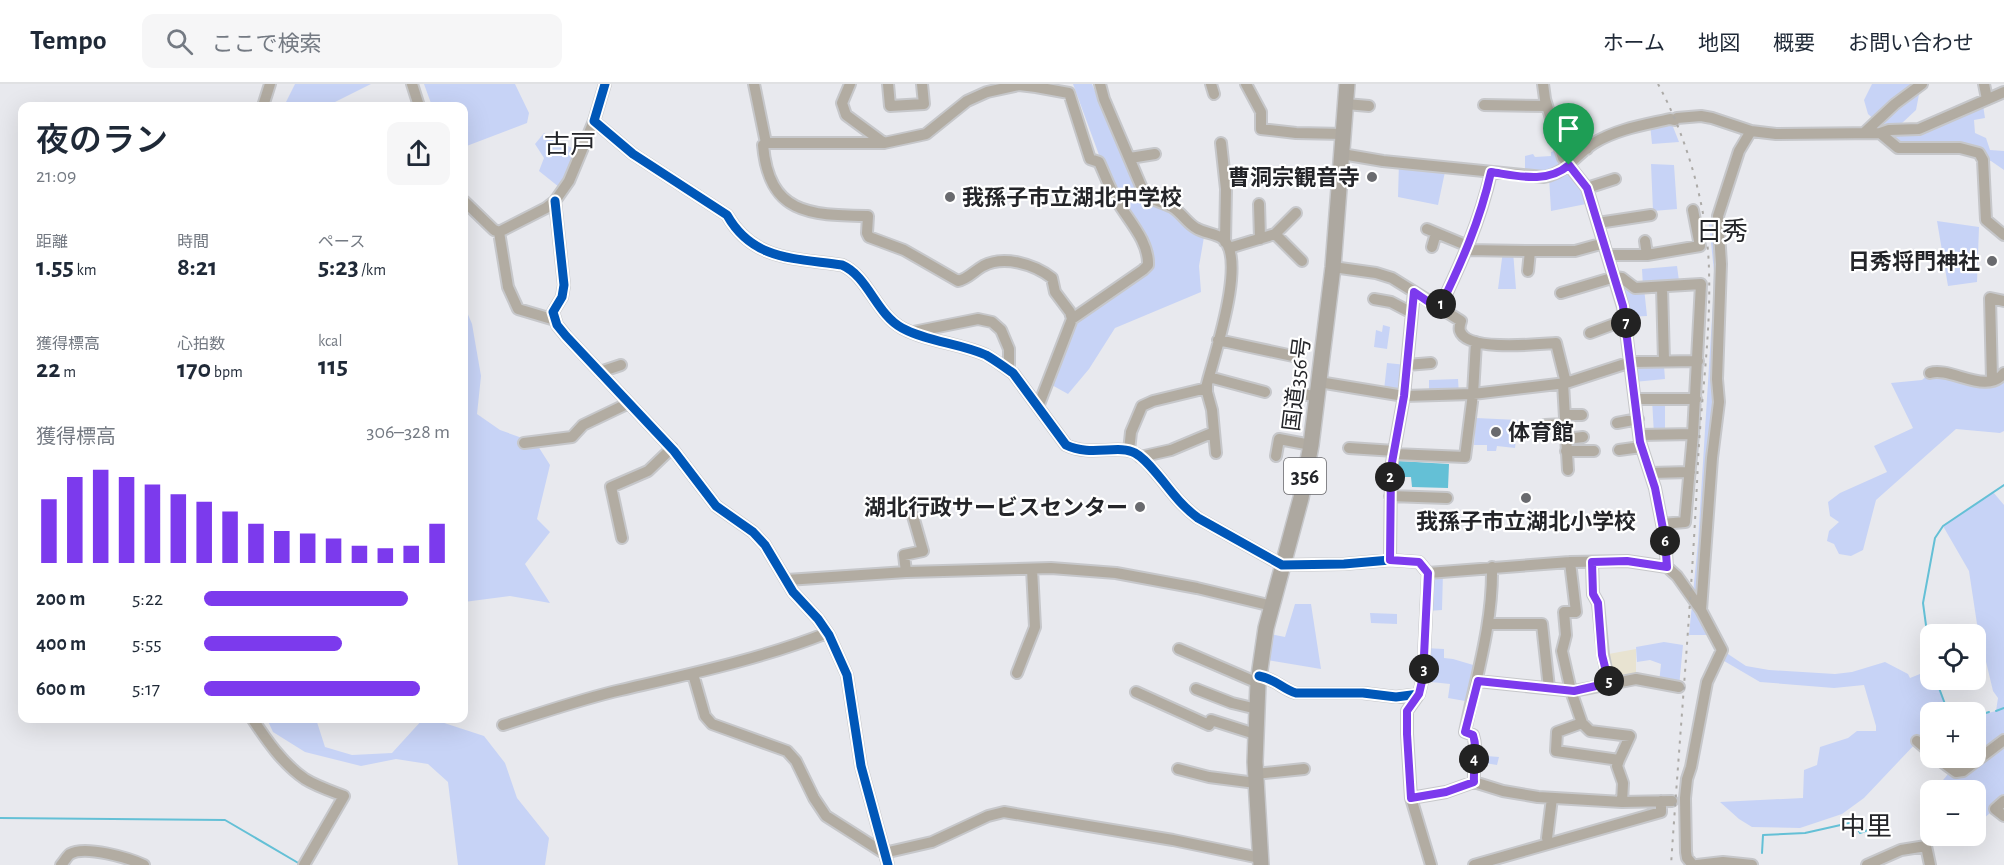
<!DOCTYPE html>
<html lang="ja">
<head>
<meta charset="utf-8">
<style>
	body { margin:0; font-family:"Alegreya Sans","Noto Sans JP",sans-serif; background:#f6f6f7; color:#1f2937; height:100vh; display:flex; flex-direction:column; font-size:22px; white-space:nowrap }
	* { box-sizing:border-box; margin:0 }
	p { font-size:20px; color:#747a83 }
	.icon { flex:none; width:33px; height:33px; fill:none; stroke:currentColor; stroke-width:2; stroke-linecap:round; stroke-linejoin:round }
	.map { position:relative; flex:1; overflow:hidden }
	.panel { position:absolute; left:18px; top:18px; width:450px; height:621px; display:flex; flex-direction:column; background:#fff; border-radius:12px; box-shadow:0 6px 24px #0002 }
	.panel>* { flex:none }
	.controls { position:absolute; left:1920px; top:540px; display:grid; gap:12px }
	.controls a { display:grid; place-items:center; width:66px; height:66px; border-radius:12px; background:#fff; box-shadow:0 6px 24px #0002; font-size:30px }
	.pin { position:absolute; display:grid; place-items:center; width:51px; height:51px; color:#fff; margin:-62px -26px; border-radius:50% 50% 50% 0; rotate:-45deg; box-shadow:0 0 6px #0007 }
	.pin .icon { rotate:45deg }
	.km { position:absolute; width:30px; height:30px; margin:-15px; border-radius:50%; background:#222; color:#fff; font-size:16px; line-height:30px; text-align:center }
	.round { display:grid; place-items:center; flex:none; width:63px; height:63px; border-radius:12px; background:#f6f6f7 }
	.headline { display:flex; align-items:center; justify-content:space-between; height:102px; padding:0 18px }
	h1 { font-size:33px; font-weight:600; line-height:45px }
	.stats { display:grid; grid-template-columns:repeat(3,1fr); gap:9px; height:102px; padding:6px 18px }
	.stats div { display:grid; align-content:center }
	.stats b { font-size:26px; font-weight:600 }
	.stats small { font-size:16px; font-weight:400 }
	.stats p { font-size:16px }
	.chart { height:168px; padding:12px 18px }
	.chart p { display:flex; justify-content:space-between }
	.chart svg { width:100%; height:108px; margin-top:6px; stroke:#7c3aed; stroke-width:6 }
	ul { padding:0 18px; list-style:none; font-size:20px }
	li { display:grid; grid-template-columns:96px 72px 1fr; align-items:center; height:45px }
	li i { height:15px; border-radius:8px; background:#7c3aed }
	header { display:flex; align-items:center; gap:36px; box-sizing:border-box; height:84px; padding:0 30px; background:#fff; border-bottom:2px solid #e0e1e3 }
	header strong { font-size:28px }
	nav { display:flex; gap:33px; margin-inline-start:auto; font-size:21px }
	.search { width:420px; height:54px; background:#f6f6f7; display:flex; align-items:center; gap:15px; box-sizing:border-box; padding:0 21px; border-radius:12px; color:#747a83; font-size:22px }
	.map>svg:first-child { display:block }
</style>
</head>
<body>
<header>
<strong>Tempo</strong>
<div class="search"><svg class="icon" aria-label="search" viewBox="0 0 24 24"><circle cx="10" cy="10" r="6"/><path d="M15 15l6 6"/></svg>ここで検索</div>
<nav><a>ホーム</a><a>地図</a><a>概要</a><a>お問い合わせ</a></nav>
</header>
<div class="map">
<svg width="2004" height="781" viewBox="0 0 2004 781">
	<rect width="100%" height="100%" fill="#e8e9ee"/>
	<!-- green -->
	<path fill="#c7d3f6" d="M295,0H371L327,22H284Z
		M424,0H515L529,29L527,39L464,63V22H432Z
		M1073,0H1092L1140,116L1173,130L1204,153L1199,182L1201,208L1115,244L1089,285L1068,310L1050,300L1078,232L1145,182L1147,168L1106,90Z
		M1872,0H1921L1916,26L1901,40H1879L1868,30L1864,16Z
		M1983,21L1985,34L1974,36L1975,49L1986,54L1990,66L2004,67V86L1991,77L1983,76L1979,69L1899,61L1887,52Z
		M1670,35L1679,58L1652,60L1650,40Z
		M544,49L581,69L564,107L539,87L544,74L535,60Z
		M1560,65H1587L1569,81L1591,119L1551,127L1549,93H1525V72L1533,70L1535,73L1551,72V68Z
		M1399,78L1446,83L1438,121L1398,113Z
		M1651,80L1674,81L1677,125L1653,127Z
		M1937,137L1979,143L1977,198L1948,202Z
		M1709,140H1718L1721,217L1701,526L1714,551H1689L1698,458L1713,218L1714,187Z
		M1503,167H1513L1516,205H1498Z
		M1677,182L1679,197L1644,204L1647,232L1626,233L1615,193L1643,203L1642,185Z
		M464,221L472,240L481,292L477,330L500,346L536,359L550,381L537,435L550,448L525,480L550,519L510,512L464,518V440L468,434L466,407L464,405Z
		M1383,241L1390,243L1387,265L1374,263L1376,246L1382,248Z
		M1631,278L1664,282L1665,295L1634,298Z
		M1387,279L1407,281L1404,312L1384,306Z
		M1930,289L1970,297L2004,289V347L2000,349L1956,345L1876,416L1863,466L1851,472L1839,470L1834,460L1827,457L1829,447L1839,438L1830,432L1828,418L1840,409L1887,388L1874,362L1913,344L1891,299L1922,296Z
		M1458,295L1459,311L1429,312V296Z
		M1652,315H1665V351H1654Z
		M1476,334L1518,336L1515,364L1497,362L1496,367H1487V361H1474Z
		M1993,408L2004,421V717L1976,741V706H1935L1952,685L1956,688L1976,673V632L1996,627L1998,614L1993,607L1977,540L1969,487L1943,442Z
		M1443,488L1442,526L1427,527L1428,489Z
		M1295,520H1311L1321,585L1261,575L1265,549L1285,553Z
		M1370,529L1397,530V540L1371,539Z
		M1664,558L1683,561L1679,603L1659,599L1661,580L1650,576L1637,578L1636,563Z
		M1425,564L1444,565V574L1453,575L1480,583L1471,618L1448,614L1450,600L1422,597Z
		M1722,566L1746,582L1769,586L1835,590L1852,588L1885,578L1908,590L1910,594L1930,586V596H1936L1948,628H1930V666L1917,658L1864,714L1842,730L1800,744L1752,743L1739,735L1720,718L1803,714L1804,686L1817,681L1820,663L1848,654L1857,647H1876V642L1864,601L1834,604L1760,598L1719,574Z
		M267,635H316L325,663L352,671L392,669L423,635H432L484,652L505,679L517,714L549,754L545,781H458L448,698L428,680L396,675L361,682L305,668L273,648Z
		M1474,671L1499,673L1497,681L1473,677Z"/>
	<!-- sand -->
	<path fill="#e8e3d1" d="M1636,565V595L1609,599L1603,571Z"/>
	<!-- water -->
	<path fill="#64c0d6" d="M1398,377L1449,380L1448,404L1412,403L1411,393H1399Z"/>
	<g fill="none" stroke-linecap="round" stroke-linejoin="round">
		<!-- stream -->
		<path stroke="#64c0d6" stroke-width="2" d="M1930,571L1923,519L1935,454L1943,442L2004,401
			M1936,596L1948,628
			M1996,627L2004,624
			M1976,632L1989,628
			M1925,655L1930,648
			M0,734L225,736L300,780
			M1762,769L1763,751L1805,749L1854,738L1860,749L1868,746"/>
		<!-- minor casing -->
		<g stroke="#c6c7ca" stroke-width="14">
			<path id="minor" d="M412,0L419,22
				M605,0L594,37L633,70L727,131C753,177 795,174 842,181C868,192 876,230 902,244C928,258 959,259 986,271C995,276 1004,283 1013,289L1066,361C1090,373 1119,360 1135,369C1146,375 1154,387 1162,396C1173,410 1183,423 1198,434L1282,481L1344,480L1390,476L1419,478L1428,489L1423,593L1419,610L1396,613L1363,609H1296C1282,605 1276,595 1259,592
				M754,0L766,59H884L926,50L967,17L987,8L1019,1L1036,3L1069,9L1090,75L1099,78C1105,91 1110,105 1117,117C1128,136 1149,157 1148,181L1143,186L1072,235
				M850,0L842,19L846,31L884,59
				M888,0L890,22L924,20L922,0
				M1100,0L1104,15L1144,109C1152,117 1163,118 1172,123C1182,129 1187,139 1196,144C1204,149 1214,149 1222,154C1248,173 1214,272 1207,300V308L1212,326L1216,369
				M1211,0L1214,10
				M1246,0L1261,28V45L1296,49L1344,50
				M1543,0L1545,15L1563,74L1587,104L1623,223L1640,358L1655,404L1665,455L1667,483
				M1984,0L1987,15
				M1346,20L1369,22
				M1484,21L1547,22
				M263,22L270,0
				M1864,49L1895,20L1922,0
				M1880,49L1898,64H1960L1979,69L1983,76L1986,136L2004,151
				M766,59L763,61C769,131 810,131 868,132L867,149L869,153L904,166L958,197C968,195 974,187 983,182C1004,171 1034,180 1052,194L1055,208L1070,228L1072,235L1038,323
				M1221,59L1226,105L1225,158
				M1560,65H1587
				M1342,70L1383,77L1544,93C1568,88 1575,71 1594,59C1617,45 1644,41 1670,35L1675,36L1677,34L1701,32L1712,34L1751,47L1776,50L1880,49L1889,46L1919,45L2004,8
				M1130,74L1155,70
				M1587,104L1615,95
				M464,117L494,146L499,148L546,124L555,117L569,97L594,37
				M555,117L564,201L562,213L553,228L557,241L566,252L674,367L716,422L753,448L765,461L793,508L818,535L829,551L847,591L861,682L888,781
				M1259,120L1260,155
				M1598,139L1651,131
				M1427,145L1468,162
				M499,148L508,203L518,225L555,236
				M1275,150L1296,129
				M1645,157L1647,171
				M1432,163L1436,149
				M1229,164L1275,150L1302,177
				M1467,166L1530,167
				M1608,171H1647L1700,162L1693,126
				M1333,183L1376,189L1392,194L1461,237C1460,240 1459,244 1460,247C1467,268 1538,260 1556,259L1566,299
				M1528,187L1530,167H1575L1604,159
				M1662,203L1664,277
				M1561,209L1615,193L1622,194L1635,204L1701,200L1693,350L1685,438L1662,440
				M1374,215L1391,218L1412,229
				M1439,225C1461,180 1480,137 1491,89
				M913,248L978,235L992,238L1001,246L1009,265V286
				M1590,249L1625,236
				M1218,256L1293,272
				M1407,281L1431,279
				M600,288L621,281
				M1930,289C1950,282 1987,312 2004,289
				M1209,293L1265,308
				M1992,296L1990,214L2004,217
				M1319,298L1404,312L1473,310L1566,299L1631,278L1698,277
				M1563,299L1568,386
				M1291,309L1317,312
				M1636,315H1696
				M1565,331H1582
				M1617,339L1638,335
				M1545,341L1565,340
				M1640,351L1693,350
				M1566,355L1583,353
				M524,359L572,353L583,341L629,319
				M1349,364L1395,367
				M1619,366L1641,363
				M1129,367L1131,348L1142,322L1153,317L1207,304
				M1566,367H1594
				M1394,370L1465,373L1473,310L1476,258
				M1276,372L1279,355L1311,361
				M1140,373L1171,366L1214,348
				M1650,389L1690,388
				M1390,412L1447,414
				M622,454L611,403L648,387L672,364
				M1390,476L1391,384L1404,312L1414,208
				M1570,478L1576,528H1564L1566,551L1562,567L1571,607L1582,639L1557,648L1556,667L1619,676L1630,652L1590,647L1582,639
				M1592,478L1593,510L1598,519L1603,571L1609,599
				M906,488L904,471L923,467L913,432
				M1428,489L1570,478L1627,477L1667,483L1677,492L1701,526
				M787,496L906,488L1051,484L1116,489L1197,504L1272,522
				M1488,540H1542L1549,604
				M1179,565L1258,599
				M1017,589L1035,543L1032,485
				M693,590L705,632L712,640L787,667L796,677L814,714L826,732L884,769L932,758L988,732L1004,728L1173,756L1260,774
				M1477,597L1574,607L1636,595L1679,603
				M1196,605L1232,619L1257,625
				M1136,608L1209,641L1211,636L1255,650
				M1419,610L1407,627V650L1411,714L1431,781
				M252,634C267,657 283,680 305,695C316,702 331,707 344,712L304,781
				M503,641C542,629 581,615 621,606C690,590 761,575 827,549
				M1917,657L1930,668
				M1937,674L1956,688L1963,687L2004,656
				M1619,676L1617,682L1623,699L1622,718
				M1178,685L1209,693L1256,699
				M1255,690L1304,685
				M1474,698C1473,682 1478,665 1473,651L1465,648C1476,593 1493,540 1492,483
				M1411,714L1446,708L1474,698L1503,707L1538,713L1622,718L1672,717
				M2004,717L1995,725L2004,732
				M1547,754L1552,714
				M61,781C64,778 67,772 70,770C85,761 129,774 144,781
				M1474,781L1661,728V717
				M1693,781L1687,774L1686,768L1685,714L1687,695L1691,683L1707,598L1722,566L1701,526L1712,374L1719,318L1717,295L1721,180L1718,132L1739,67L1751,47
				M1697,781L1723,778L1752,781
				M1867,781L1901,766L1926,762L1930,781"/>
		</g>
		<!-- highway casing -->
		<g stroke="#c6c7ca" stroke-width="18">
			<path id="highway" d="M1261,781L1255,678L1258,599L1266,544L1301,414L1311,361L1333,183L1347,0"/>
		</g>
		<!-- minor -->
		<use href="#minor" stroke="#b2aca2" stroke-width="10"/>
		<!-- highway -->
		<use href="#highway" stroke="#ada8a0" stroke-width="15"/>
		<!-- rail -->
		<path stroke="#acaaa7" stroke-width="2" stroke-dasharray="3 6" stroke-linecap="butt" d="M1658,0C1687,53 1708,126 1709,187C1711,251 1701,314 1698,378C1692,512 1680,647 1671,781"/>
		<!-- cycleway casing -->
		<g stroke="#fff" stroke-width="13">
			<path id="cycleway" d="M605,0L594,37L633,70L727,131C753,177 795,174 842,181C868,192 876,230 902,244C928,258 959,259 986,271C995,276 1004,283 1013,289L1066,361C1090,373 1119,360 1135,369C1146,375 1154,387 1162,396C1173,410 1183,423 1198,434L1282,481L1344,480L1390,476L1419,478L1428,489L1423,593L1419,610L1396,613L1363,609H1296C1282,605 1276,595 1259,592
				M555,117L564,201L562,213L553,228L557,241L566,252L674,367L716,422L753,448L765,461L793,508L818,535L829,551L847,591L861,682L888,781"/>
		</g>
		<!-- cycleway -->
		<use href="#cycleway" stroke="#0057b8" stroke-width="9"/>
	</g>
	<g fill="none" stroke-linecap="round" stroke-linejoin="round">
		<!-- route casing -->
		<g stroke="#fff" stroke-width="12">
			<path id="route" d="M1569,81L1587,104L1623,222L1640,358L1655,404L1665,455L1667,483L1627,477L1592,478L1593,510L1598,519L1602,571L1609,599L1574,607L1478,597L1465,648L1473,651C1478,665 1473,682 1474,698L1446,708L1411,714L1407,650V627L1419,610L1423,593L1428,489L1419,478L1390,476L1391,384L1404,312L1414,208L1439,225C1461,180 1480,137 1491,88C1518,92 1547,100 1569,81Z"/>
		</g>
		<!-- route -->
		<use href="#route" stroke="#7c3aed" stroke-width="8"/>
	</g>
	<!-- markers -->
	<g fill="#696a6e" stroke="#fff" stroke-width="2">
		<circle cx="1372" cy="93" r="6"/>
		<circle cx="950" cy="113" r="6"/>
		<circle cx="1992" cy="177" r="6"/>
		<circle cx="1496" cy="348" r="6"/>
		<circle cx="1526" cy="414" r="6"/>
		<circle cx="1140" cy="423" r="6"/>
	</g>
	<g text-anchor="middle" stroke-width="4.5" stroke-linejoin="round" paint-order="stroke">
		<!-- shield labels -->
		<rect fill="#fff" stroke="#666669" stroke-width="1.5" x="1284" y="374" width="42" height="36" rx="4.5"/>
		<g font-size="21" font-weight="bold" fill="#242529">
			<text x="1305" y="399">356</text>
		</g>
		<!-- poi labels -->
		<g font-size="22" font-weight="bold" fill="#242529" stroke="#fff" text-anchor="end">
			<text x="1360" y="101">曹洞宗観音寺</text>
			<text x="962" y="121" text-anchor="start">我孫子市立湖北中学校</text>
			<text x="1980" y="185">日秀将門神社</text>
			<text x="1508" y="356" text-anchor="start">体育館</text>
			<text x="1128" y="431">湖北行政サービスセンター</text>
			<text x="1526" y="445" text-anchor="middle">我孫子市立湖北小学校</text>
		</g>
		<!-- street labels -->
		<g font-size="22" fill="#242529" stroke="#fff">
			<text transform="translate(1296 300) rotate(-83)" y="8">国道356号</text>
		</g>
		<!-- quarter labels -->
		<g font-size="26" fill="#242529" stroke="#fff">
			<text x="570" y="69">古戸</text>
			<text x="1722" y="156">日秀</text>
			<text x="1866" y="751">中里</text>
		</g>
	</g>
</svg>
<div class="controls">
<a><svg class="icon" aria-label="locate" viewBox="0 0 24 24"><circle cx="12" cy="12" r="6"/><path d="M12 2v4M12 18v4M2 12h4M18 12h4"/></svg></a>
<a>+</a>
<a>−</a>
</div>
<div class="pin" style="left:1569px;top:81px;background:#1e9e55"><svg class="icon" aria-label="arrive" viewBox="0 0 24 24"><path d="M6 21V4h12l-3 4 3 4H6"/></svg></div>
<b class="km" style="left:1441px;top:220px">1</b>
<b class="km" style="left:1390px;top:393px">2</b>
<b class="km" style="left:1424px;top:585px">3</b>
<b class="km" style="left:1474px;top:675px">4</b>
<b class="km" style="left:1609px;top:597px">5</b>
<b class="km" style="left:1665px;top:457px">6</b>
<b class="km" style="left:1626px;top:239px">7</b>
<section class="panel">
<div class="headline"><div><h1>夜のラン</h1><p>21:09</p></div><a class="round"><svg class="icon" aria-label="share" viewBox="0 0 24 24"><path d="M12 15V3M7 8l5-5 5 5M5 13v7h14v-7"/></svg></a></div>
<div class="stats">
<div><p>距離</p><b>1.55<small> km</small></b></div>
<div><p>時間</p><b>8:21</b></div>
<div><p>ペース</p><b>5:23<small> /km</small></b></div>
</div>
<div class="stats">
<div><p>獲得標高</p><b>22<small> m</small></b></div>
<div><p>心拍数</p><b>170<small> bpm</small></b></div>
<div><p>kcal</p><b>115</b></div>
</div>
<div class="chart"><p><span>獲得標高</span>306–328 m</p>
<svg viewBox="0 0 160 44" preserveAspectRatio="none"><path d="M5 44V18M15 44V9M25 44V6M35 44V9M45 44V12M55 44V16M65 44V19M75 44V23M85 44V28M95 44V31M105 44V32M115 44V34M125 44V37M135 44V38M145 44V37M155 44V28"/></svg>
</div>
<ul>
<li><b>200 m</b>5:22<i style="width:83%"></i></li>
<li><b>400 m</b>5:55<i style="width:56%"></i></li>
<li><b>600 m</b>5:17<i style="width:88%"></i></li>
</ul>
</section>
</div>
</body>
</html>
